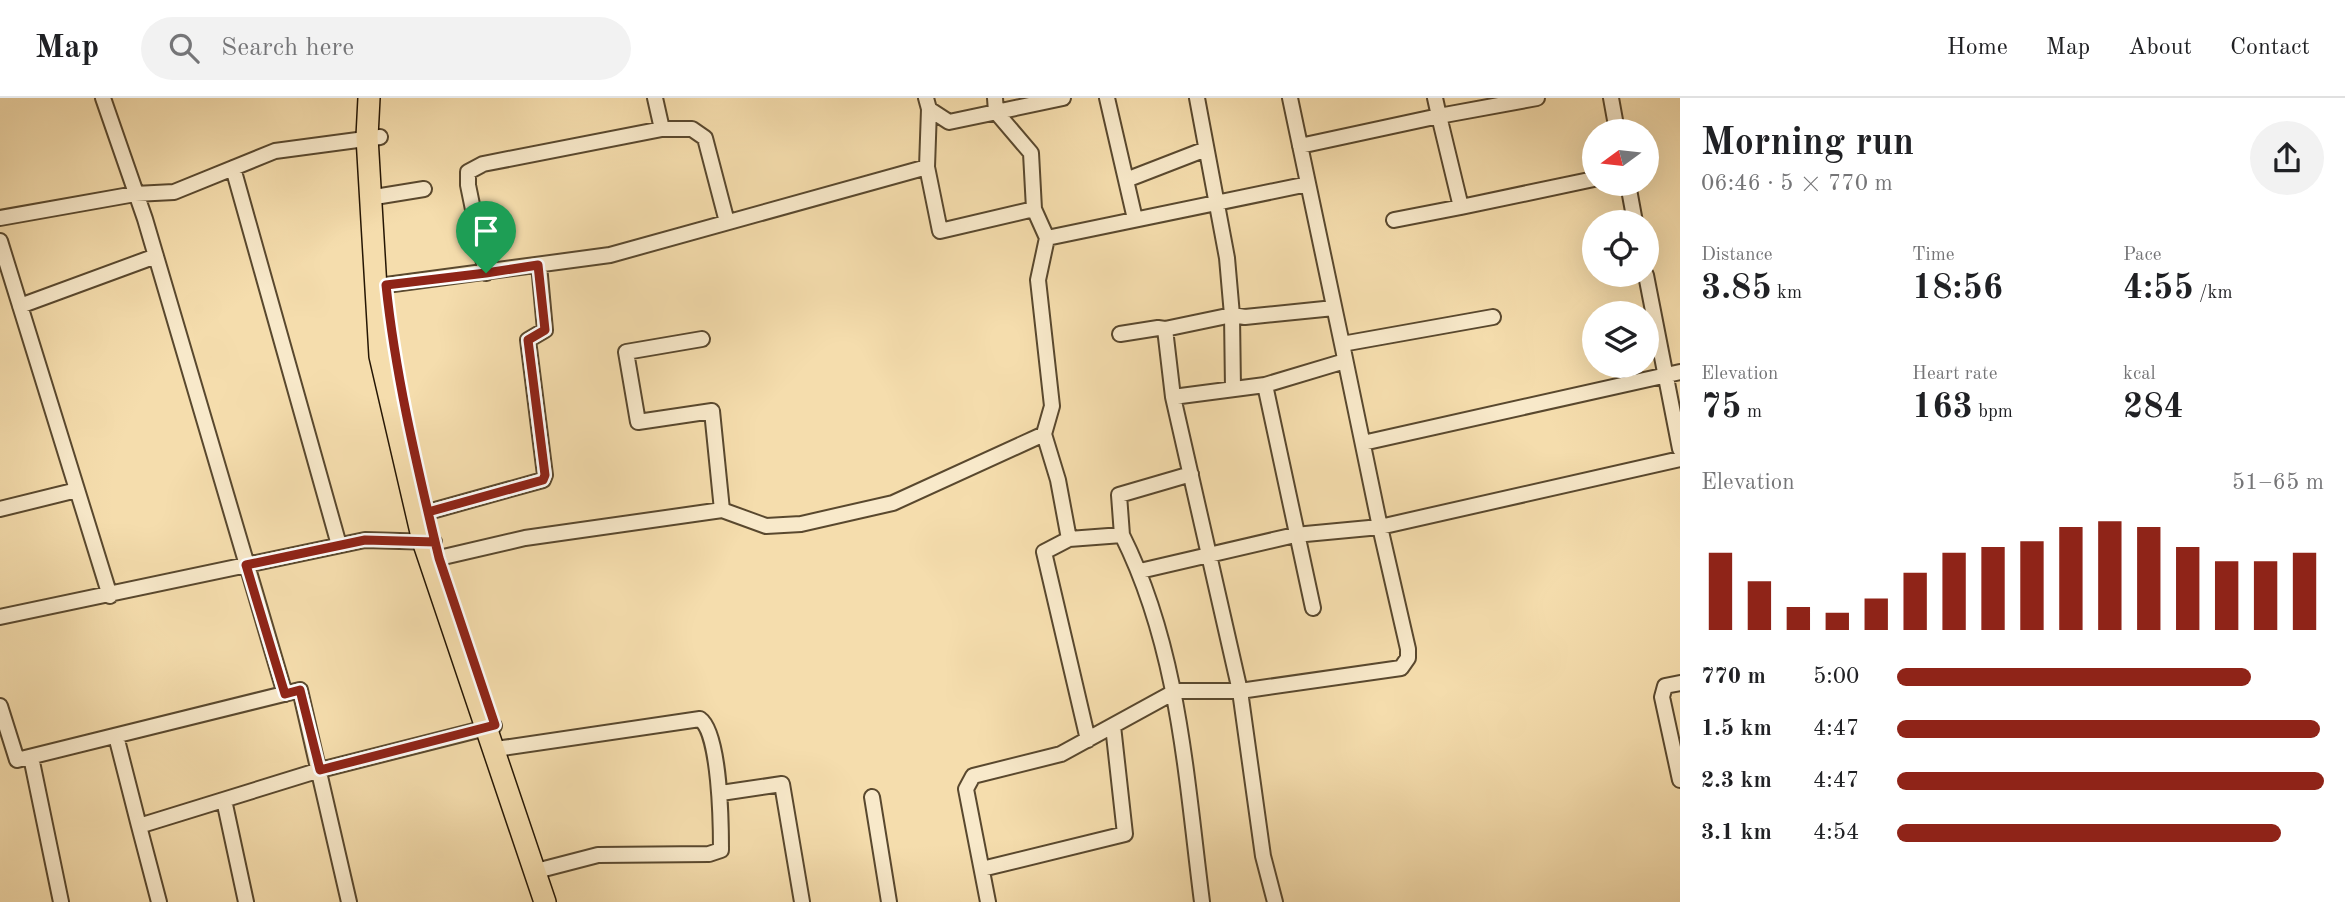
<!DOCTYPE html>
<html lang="en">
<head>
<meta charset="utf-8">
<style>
	body { margin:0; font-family:"Old Standard TT",serif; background:#f2f2f2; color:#202124; height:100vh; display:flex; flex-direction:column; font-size:26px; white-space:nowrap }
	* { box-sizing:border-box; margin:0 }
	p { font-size:23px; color:#757577 }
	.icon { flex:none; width:38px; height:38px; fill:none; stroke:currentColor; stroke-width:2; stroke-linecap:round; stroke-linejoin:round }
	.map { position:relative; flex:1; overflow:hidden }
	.details { display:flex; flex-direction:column; background:#fff; width:665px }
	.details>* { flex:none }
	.needle { width:46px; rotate:255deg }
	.fabs { position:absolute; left:1582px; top:21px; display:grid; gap:14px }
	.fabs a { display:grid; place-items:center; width:77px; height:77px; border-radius:50%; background:#fff; box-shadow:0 7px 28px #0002; font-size:35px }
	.pin { position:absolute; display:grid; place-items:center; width:60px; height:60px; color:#fff; margin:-72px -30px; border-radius:50% 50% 50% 0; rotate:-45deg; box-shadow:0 0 7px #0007 }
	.pin .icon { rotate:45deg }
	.round { display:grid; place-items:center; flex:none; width:74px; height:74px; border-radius:37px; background:#f2f2f2 }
	.head { display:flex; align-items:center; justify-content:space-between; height:119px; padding:0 21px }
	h1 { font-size:38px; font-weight:700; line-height:52px }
	.stats { display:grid; grid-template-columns:repeat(3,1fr); gap:10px; height:119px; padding:7px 21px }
	.stats div { display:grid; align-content:center }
	.stats b { font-size:35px; font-weight:700 }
	.stats small { font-size:19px; font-weight:400 }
	.stats p { font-size:19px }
	.chart { height:196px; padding:14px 21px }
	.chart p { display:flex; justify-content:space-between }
	.chart svg { width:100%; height:126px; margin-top:7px; stroke:#8f2418; stroke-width:6 }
	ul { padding:0 21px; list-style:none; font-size:23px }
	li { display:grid; grid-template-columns:112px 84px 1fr; align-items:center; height:52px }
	li i { height:18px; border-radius:9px; background:#8f2418 }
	header { display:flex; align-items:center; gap:42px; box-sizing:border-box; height:98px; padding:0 35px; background:#fff; border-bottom:2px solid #e0e0e0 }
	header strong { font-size:33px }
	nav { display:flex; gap:38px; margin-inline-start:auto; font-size:24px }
	.search { width:490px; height:63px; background:#f2f2f2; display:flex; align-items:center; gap:18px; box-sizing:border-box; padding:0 24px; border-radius:38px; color:#757577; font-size:26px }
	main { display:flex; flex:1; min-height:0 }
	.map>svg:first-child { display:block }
</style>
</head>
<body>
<header>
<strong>Map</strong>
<div class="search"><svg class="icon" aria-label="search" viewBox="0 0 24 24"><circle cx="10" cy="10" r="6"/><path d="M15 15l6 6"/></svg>Search here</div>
<nav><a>Home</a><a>Map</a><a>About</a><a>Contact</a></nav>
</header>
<main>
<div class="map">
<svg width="1680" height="804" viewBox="0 0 1680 804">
	<rect width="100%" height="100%" fill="#f5ddad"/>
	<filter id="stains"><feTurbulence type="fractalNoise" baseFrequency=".00286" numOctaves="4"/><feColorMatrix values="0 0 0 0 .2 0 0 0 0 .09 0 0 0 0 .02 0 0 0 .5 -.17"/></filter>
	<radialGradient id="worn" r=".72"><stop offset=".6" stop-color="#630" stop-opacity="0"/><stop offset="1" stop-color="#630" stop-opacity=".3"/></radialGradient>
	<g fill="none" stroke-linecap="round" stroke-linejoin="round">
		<!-- minor casing -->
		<g stroke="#59482e" stroke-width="18">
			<path id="minor" d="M103,0L145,121L285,596
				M655,0L662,31
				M926,0L929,11L949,24L1063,0
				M995,0L996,14L1031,55L1034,111L1047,140
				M1107,0L1135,121
				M1197,0L1227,160L1232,217L1233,291
				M1290,0L1342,246
				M1435,0L1439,18L1537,0
				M1611,0L1617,33
				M1300,48L1439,18L1461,109L1394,122
				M927,69L940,133L1034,111
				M233,70L339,447
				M1126,82L1206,51
				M1628,86L1635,124
				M381,98L424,91
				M1461,109L1594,81
				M0,120L135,96L174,94L275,53L380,39
				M0,143L110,498
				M486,175L468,87V74L483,66L662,31H692L705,40L727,124
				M1646,177L1680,351
				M386,187L610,157L927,69L929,11
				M20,208L156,158
				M1120,236L1158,230L1165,231L1232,217L1245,219L1334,210
				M702,241L626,254L638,324L712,313L722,412
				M1173,299L1265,287
				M1363,345L1680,274
				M0,411L77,392
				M428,414L543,382L545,377L528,242L545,232L539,167
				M1122,437L1119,397L1191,376
				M1069,441L1058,382L1044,336L1052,308L1038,182L1047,140L1308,86
				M439,460L525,440L722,412L766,428L801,426L893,405L1044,336
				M1140,473L1295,437L1380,429L1342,246L1493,219
				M1313,510L1265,287L1345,263
				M0,519L365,442L434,444
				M1680,585L1665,588L1662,599L1680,682
				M0,608L17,662L300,592L349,804
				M116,638L139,728
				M1088,642L1044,454L1069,441L1122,437C1179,551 1186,679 1202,804
				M503,650L700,621C720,635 721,727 721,752L709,756L598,757L544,771
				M31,659L61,804
				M721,695L782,686L802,804
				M872,699L889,804
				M224,702L246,804
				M982,771L1125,736L1113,628
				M159,804L139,728L320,672L494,628
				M988,804L966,691L973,678L1061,656L1176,593H1240L1173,299L1165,231
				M1275,804L1263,758L1240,593L1401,570L1408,560V551L1380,429L1680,361"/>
		</g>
		<!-- primary casing -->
		<g stroke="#251604" stroke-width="24">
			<path id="primary" d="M369,0L367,39L380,258L423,443L545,804"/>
		</g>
		<!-- minor -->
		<use href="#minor" stroke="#f8e9ca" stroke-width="14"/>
		<!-- primary -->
		<use href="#primary" stroke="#f5ddad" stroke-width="21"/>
	</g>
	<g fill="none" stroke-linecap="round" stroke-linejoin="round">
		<!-- route casing -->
		<g stroke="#fff" stroke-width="14">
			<path id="route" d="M486,175L386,187C395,274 415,359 435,444L365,442L246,467L285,596L300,592L320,672L495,627L439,460L428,414L543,382L545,377L528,242L545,232L538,167L486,175"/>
		</g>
		<!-- route -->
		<use href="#route" stroke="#8f2418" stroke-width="9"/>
	</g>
	<rect width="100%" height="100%" filter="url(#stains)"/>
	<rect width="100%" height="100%" fill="url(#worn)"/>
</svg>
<div class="fabs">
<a><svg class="needle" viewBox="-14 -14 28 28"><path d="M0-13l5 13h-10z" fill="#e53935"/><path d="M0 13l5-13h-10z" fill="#757577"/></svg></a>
<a><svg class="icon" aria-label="locate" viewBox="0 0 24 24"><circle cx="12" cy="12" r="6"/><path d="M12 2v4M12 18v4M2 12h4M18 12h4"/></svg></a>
<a><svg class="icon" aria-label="layers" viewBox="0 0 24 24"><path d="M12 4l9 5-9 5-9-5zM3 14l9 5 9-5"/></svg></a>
</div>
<div class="pin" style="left:486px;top:175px;background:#1e9e55"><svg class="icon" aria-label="arrive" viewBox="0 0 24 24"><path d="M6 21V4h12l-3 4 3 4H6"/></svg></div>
</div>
<section class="details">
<div class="head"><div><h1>Morning run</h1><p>06:46 · 5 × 770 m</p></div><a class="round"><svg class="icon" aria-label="share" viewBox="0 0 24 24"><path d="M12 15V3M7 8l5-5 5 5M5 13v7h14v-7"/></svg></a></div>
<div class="stats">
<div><p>Distance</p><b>3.85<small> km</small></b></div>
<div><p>Time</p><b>18:56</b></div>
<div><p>Pace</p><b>4:55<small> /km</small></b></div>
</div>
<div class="stats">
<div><p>Elevation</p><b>75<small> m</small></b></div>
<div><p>Heart rate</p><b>163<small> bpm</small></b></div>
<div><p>kcal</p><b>284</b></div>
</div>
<div class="chart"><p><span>Elevation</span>51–65 m</p>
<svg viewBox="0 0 160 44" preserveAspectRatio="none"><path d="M5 44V17M15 44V27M25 44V36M35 44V38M45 44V33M55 44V24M65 44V17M75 44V15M85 44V13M95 44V8M105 44V6M115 44V8M125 44V15M135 44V20M145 44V20M155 44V17"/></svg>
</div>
<ul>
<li><b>770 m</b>5:00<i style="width:83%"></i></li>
<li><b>1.5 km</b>4:47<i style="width:99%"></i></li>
<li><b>2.3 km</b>4:47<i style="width:100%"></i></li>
<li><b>3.1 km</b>4:54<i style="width:90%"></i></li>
</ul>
</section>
</main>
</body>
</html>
